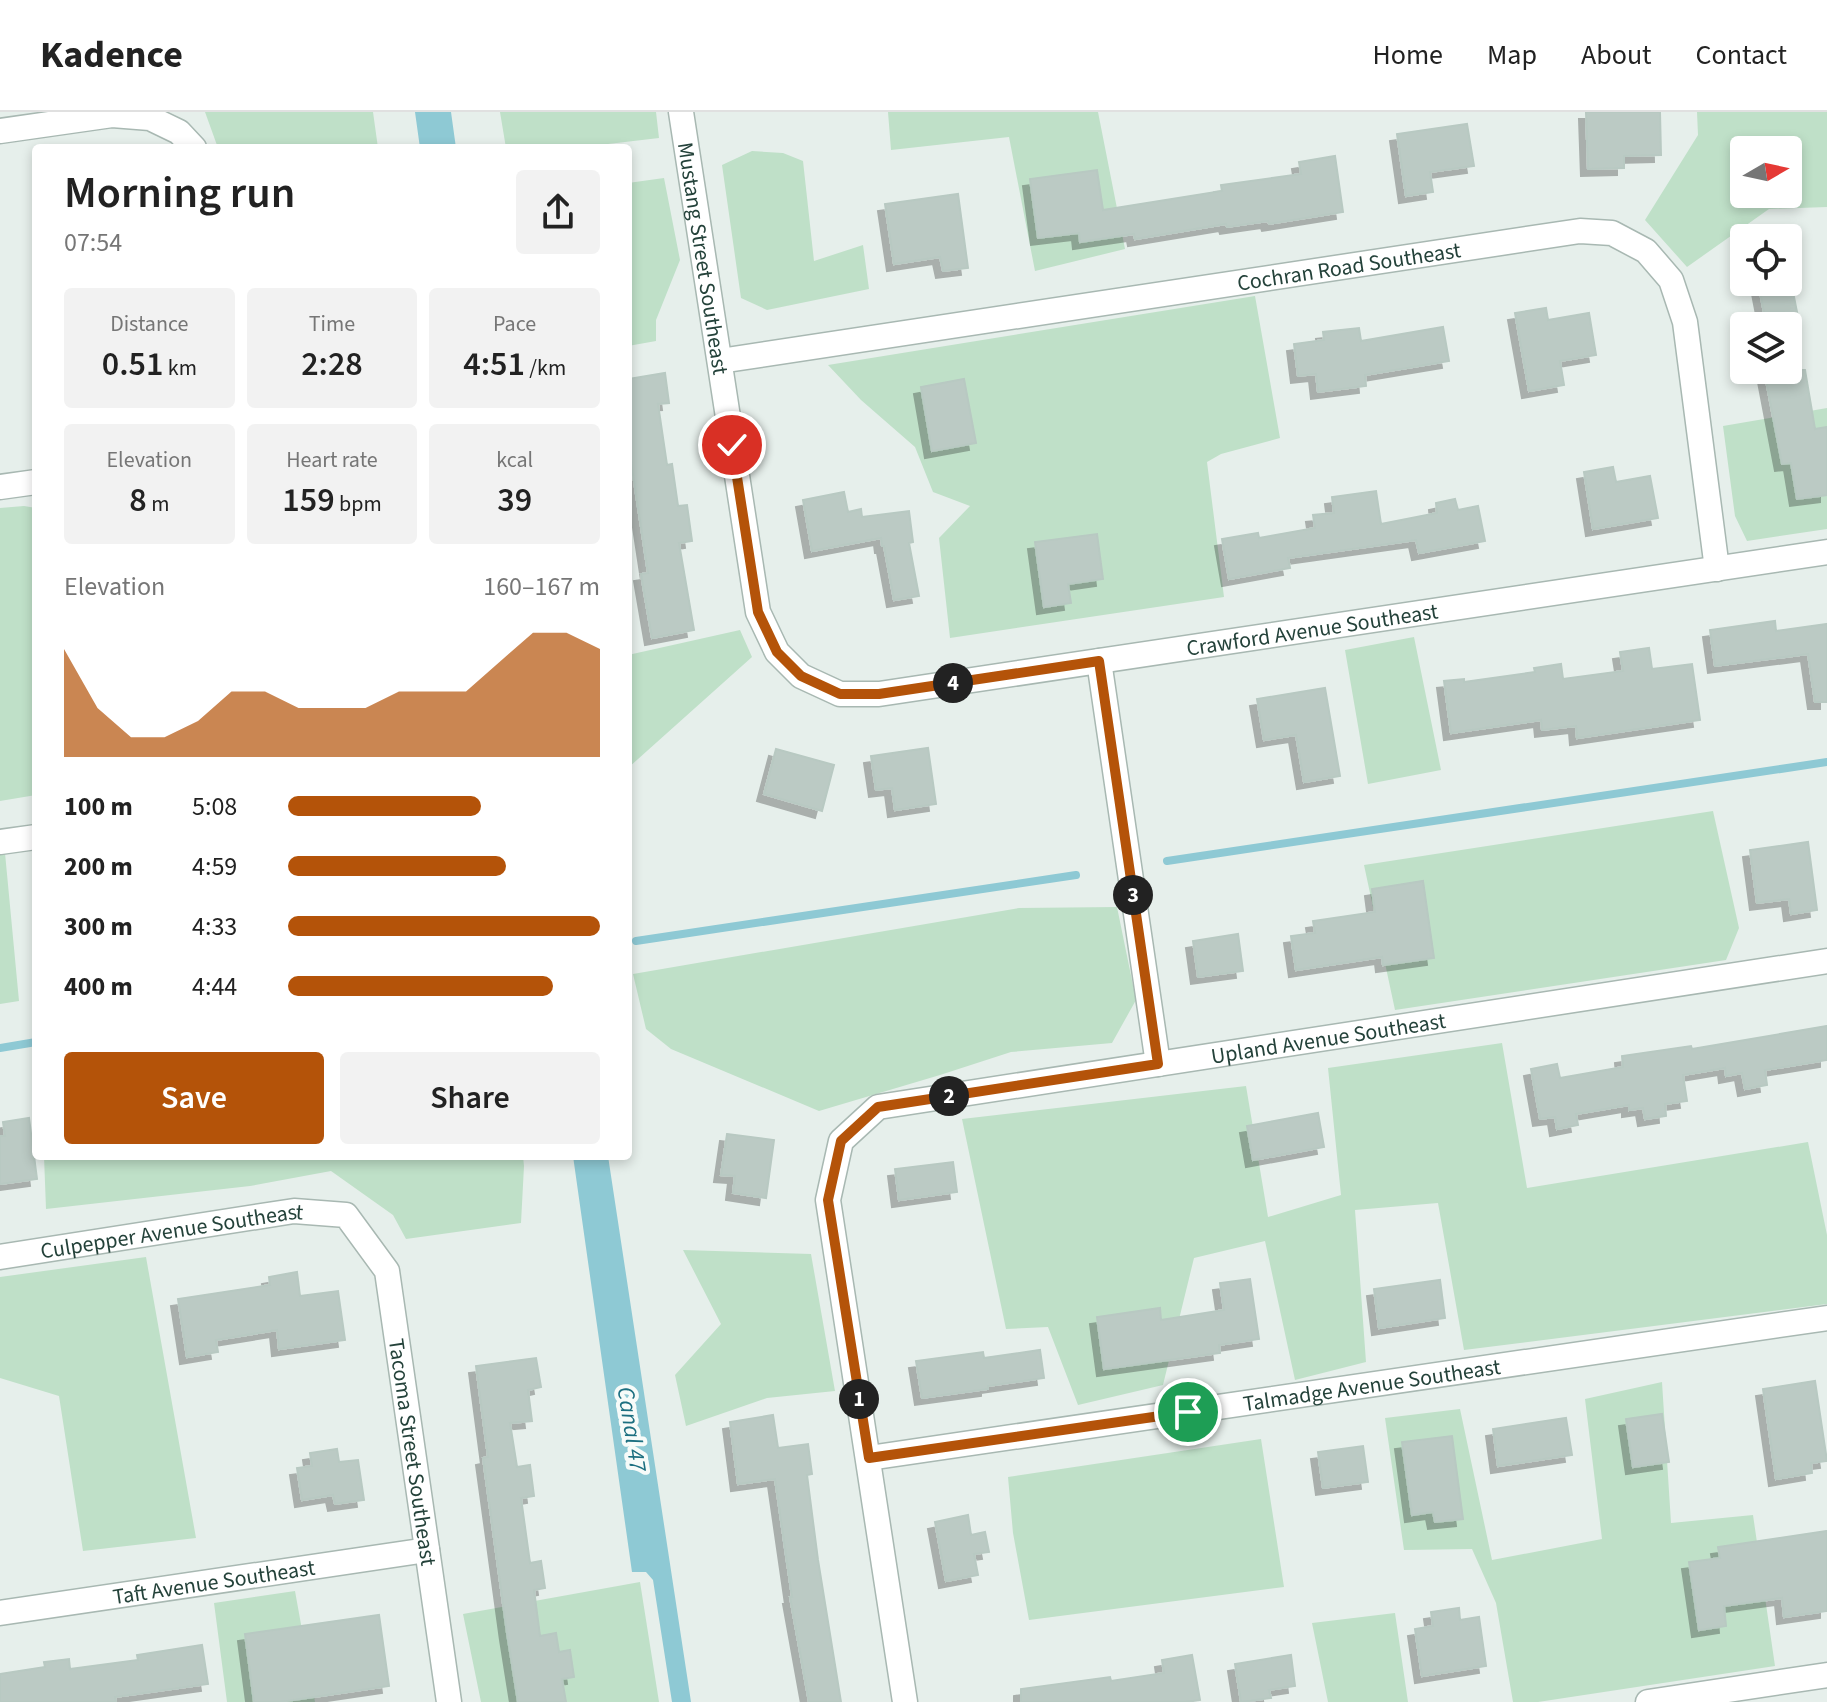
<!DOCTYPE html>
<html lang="en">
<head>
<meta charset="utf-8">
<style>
	body { margin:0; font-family:"Source Sans 3",sans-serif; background:#f2f2f2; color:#222; height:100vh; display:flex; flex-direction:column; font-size:30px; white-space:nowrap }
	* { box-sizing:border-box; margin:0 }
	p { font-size:26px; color:#767676 }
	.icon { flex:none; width:44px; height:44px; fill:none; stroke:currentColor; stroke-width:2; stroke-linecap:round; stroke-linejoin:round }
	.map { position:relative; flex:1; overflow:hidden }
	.details { position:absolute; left:32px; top:32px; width:600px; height:1016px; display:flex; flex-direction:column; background:#fff; border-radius:8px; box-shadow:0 4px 12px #0003 }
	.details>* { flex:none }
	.needle { width:52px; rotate:81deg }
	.controls { position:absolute; left:1730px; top:24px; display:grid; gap:16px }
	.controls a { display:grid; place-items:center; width:72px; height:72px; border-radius:8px; background:#fff; box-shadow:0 4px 12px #0003; font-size:40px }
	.pin { position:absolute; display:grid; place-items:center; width:68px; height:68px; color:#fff; margin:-34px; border:4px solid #fff; border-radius:50%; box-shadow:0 2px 8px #0007 }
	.km { position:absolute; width:40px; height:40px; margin:-20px; border-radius:50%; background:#222; color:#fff; font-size:22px; line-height:40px; text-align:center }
	.round { display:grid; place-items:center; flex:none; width:84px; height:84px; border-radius:8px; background:#f2f2f2 }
	.head { display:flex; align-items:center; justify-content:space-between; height:136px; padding:0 32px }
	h1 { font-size:44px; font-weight:600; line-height:60px }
	.metrics { display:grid; grid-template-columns:repeat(3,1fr); gap:12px; height:136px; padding:8px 32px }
	.metrics div { display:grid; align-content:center; border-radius:8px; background:#f2f2f2; text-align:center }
	.metrics b { font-size:34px; font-weight:600 }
	.metrics small { font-size:22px; font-weight:400 }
	.metrics p { font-size:22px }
	.chart { height:224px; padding:16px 32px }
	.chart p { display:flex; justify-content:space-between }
	.chart svg { width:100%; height:144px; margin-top:8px; fill:#b45309; opacity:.7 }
	.cta { display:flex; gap:16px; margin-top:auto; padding:16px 32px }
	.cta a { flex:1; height:92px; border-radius:8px; background:#b45309; color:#fff; font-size:32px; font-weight:600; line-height:92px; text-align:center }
	.cta a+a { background:#f2f2f2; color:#222 }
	ul { padding:0 32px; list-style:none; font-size:26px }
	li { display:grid; grid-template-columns:128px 96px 1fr; align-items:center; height:60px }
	li i { height:20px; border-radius:10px; background:#b45309 }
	header { display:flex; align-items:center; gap:48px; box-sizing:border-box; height:112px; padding:0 40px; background:#fff; border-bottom:2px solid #e0e0e0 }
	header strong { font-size:38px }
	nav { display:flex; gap:44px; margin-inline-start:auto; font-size:28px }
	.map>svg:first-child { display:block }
</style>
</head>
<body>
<header>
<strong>Kadence</strong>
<nav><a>Home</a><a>Map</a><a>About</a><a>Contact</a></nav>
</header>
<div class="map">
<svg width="1827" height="1590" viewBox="0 0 1827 1590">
	<defs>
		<filter id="shadow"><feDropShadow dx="-7" dy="7" stdDeviation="0" flood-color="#0004"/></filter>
	</defs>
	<rect width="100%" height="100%" fill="#e6efeb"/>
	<!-- green -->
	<path fill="#bfe0c8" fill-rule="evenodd" d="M205,0H373L378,36H218Z
		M500,0H656L659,26L574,36H506Z
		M888,0H1098L1125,137L1035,159L1009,25L891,38Z
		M1697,0H1827V95L1769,97L1687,155L1645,108L1698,23ZM1744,38H1788V82H1744Z
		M752,39L783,41L803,49L814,149L863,133L869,177L767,198L741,186L722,53Z
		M664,66L680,148L656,208V229L628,234V71Z
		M1255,184L1280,326L1221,342L1207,350L1224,485L950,526L939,426L970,394L933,380L915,335L861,288L828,253Z
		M1827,296V417L1747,429L1735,404L1723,314Z
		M24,394L36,396V683L0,689V396Z
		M740,518L752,545L628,656V543Z
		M1414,525L1441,658L1368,672L1345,538Z
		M1713,699L1739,816L1726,848L1395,898L1364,753Z
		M5,741L19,889L0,892V742Z
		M1117,795L1136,888L1112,931L1011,940L940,963L819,999L671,937L646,917L633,862L1019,796Z
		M1502,931L1527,1076L1808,1030L1827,1123V1192L1464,1238L1438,1091L1355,1098L1366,1250L1295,1268L1265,1129L1194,1146L1163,1273L1078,1293L1048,1215L1006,1217L962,1007L1246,974L1268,1105L1341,1083L1328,956Z
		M44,1044H523L524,1054L521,1111L406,1127L393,1103L331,1059L250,1074L46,1097Z
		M683,1138L811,1142L835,1279L767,1286L686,1314L675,1263L721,1212Z
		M146,1145L196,1426L83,1439L59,1284L0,1266V1165Z
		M1662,1270L1671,1411L1753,1403L1775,1554L1538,1590H1513L1496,1491L1472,1437L1404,1438L1385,1306L1460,1297L1492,1448L1602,1427L1585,1287Z
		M1261,1327L1284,1475L1029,1508L1013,1421L1008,1365Z
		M640,1470L659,1590H481L463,1502Z
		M295,1479L315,1590H227L214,1491Z
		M1395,1501L1408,1590H1328L1312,1511Z"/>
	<!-- water -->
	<path fill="#8ec9d4" d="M415,0H451L456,36H420Z
		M573,1044H608L691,1590H672L653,1468L646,1460H632Z"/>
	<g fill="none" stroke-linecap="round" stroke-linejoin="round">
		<!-- stream -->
		<path stroke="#8ec9d4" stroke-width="8" d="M1167,749L1827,650
			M636,829L1076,763
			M0,936L36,930"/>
	</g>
	<!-- building -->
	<path fill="#bbcac4" stroke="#b8c9c2" stroke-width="2" filter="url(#shadow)" d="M1586,0H1660L1661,43L1624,44V56L1588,57Z
		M1467,12L1474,54L1430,60L1433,80L1406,84L1397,22Z
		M1335,44L1343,100L1269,112L1268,109L1227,115L1226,112L1135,127L1134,122L1080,130L1079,121L1038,126L1030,67L1097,58L1103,98L1222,79L1221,73L1301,62L1299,50Z
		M958,82L968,156L943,159L940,145L894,152L885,92Z
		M1758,170H1791L1798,205L1766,211Z
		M1546,196L1548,208L1589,201L1596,243L1560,249L1564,273L1529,279L1515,201Z
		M1443,215L1449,249L1365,263L1366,274L1318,280L1316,262L1298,264L1294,232L1324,228L1323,220L1359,216L1361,229Z
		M1764,258H1805L1815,317L1827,315V383L1797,387L1791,351L1782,352Z
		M665,261L669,291L658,292L667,353L672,352L678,394L687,393L692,429L679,431L694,518L652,526L641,462L648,461L630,343H628V267Z
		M964,267L976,331L932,339L921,275Z
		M1613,355L1616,370L1650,364L1658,406L1593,417L1584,360Z
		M1376,379L1381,412L1437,401L1436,391L1455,387L1458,398L1478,394L1485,429L1419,441L1416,428L1288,446L1290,456L1229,467L1222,427L1258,421L1259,426L1315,416L1313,403L1334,401L1332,385Z
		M844,380L848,400L861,397L862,405L909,399L913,430L909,431L919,484L894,488L884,434H882L881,426L812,439L803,388Z
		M1097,422L1103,467L1068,472L1071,491L1044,495L1035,430Z
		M1775,509L1776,519L1827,512V590H1815L1808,542L1715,554L1710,518Z
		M1649,536L1652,557L1692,552L1700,608L1577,626L1576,614L1542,618L1541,608L1451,621L1444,569L1464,567V570L1535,560L1534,556L1561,552L1563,567L1623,559L1620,540Z
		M1325,576L1340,664L1304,670L1296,623L1264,628L1257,587Z
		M928,636L936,692L895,698L892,676L876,678L871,644Z
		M776,637L834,653L822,699L764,682Z
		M1808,730L1817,798L1791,802L1789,787L1757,791L1750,738Z
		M1423,769L1434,846L1383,853L1382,845L1296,858L1291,824L1315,821L1313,809L1375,800L1372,777Z
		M1238,822L1243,859L1198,865L1193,829Z
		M1827,914V948L1765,958L1767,973L1745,977L1742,961L1726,964L1725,956L1683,963L1687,989L1665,992L1666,1004L1645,1007L1643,996L1629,998V993L1576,1002L1578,1013L1557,1017L1555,1005L1540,1007L1531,957L1557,952L1560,966L1623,955L1622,944L1691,934L1692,937Z
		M1318,1001L1324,1035L1253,1048L1247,1014Z
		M29,1006L37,1067L0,1072V1024H5L3,1010Z
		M727,1022L774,1028L766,1086L733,1081L735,1064L721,1063Z
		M953,1050L957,1080L899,1088L895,1057Z
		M297,1160L300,1184L338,1179L345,1228L279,1237L277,1218L216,1228L218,1240L187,1245L178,1187L270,1173L269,1165Z
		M1250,1167L1259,1227L1219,1233L1220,1241L1104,1257L1097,1205L1160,1196L1161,1208L1224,1198L1220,1171Z
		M1440,1168L1445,1206L1379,1216L1374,1177Z
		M1040,1238L1044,1266L988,1274V1277L922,1286L916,1249L983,1240L984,1246Z
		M536,1246L541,1275L528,1278L532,1309L510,1311L517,1355L530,1353L534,1384L521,1386L530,1451L541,1449L545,1476L534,1478L540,1524L556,1521L559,1540L570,1538L574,1565L562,1567L566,1590H518L507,1521L483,1346L488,1345L476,1254Z
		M1815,1269L1827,1349L1811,1351L1812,1361L1776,1367L1763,1277Z
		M1662,1302L1669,1350L1633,1355L1626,1307Z
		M773,1303L778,1336L808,1332L812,1362L807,1363L818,1448L841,1590H809L790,1485H792L775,1367L738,1372L730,1310Z
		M1566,1306L1572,1343L1498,1354L1493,1317Z
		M1452,1324L1463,1407L1435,1410L1433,1400L1412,1403L1402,1330Z
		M1363,1334L1368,1370L1323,1376L1318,1340Z
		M337,1337L339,1350L358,1348L364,1388L335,1392L333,1383L302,1388L297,1356L312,1354L310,1341Z
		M968,1403L971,1423L985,1420L989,1440L974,1442L978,1463L946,1469L935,1410Z
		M1827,1419V1499L1784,1505L1782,1486L1724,1494L1726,1514L1699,1518L1689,1450L1720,1446L1718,1435Z
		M1459,1496L1460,1508L1479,1505L1486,1554L1422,1564L1415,1517L1433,1514L1431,1500Z
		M379,1503L389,1574L280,1590H254L245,1522Z
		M202,1533L208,1572L115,1585L116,1590H0V1562L45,1555L44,1550L69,1547L70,1557L138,1548L137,1543Z
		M1192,1543L1200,1588L1186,1590H1021V1577L1110,1565L1111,1569L1164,1561L1162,1548Z
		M1291,1543L1295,1574L1269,1578L1271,1586L1241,1590L1235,1552Z"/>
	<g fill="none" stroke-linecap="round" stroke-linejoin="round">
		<!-- minor casing -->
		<g stroke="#a8b8b2" stroke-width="27">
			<g id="minor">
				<path id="s1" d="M681,0L758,500L777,540L801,564L840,582H879L1827,440"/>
				<path d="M0,19L112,3L150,6L179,20L194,36"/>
				<path id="s2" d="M720,249L1580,119L1612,121L1646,139L1671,168L1685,210L1717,457"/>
				<path d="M0,375L36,370"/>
				<path d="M1099,549L1158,952"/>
				<path d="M0,730L36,725"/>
				<path id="s3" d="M0,1145L294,1099L346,1103L387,1159L449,1590"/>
				<path id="s4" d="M869,1346L1827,1206"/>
				<path id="s5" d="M0,1501L427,1438"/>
				<path id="s6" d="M905,1590L828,1088L841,1029L878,995L1827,849"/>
				<path d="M1648,1590L1827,1563"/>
			</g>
		</g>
		<!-- minor -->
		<use href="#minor" stroke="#fff" stroke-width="24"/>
	</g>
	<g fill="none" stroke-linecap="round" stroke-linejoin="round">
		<!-- route casing -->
		<g stroke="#fff" stroke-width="16">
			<path id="route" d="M732,333L758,500L777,540L801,564L840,582H879L1099,549L1158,952L878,995L841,1029L828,1088L869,1346L1188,1300"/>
		</g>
		<!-- route -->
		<use href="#route" stroke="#b45309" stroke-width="10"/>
	</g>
	<g text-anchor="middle" stroke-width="8" stroke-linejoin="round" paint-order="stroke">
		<!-- street labels -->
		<g font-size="22" fill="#24423a" stroke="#f7fbf9">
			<text dy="8" stroke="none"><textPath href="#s1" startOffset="148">Mustang Street Southeast</textPath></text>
			<text dy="8" stroke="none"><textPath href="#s2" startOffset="636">Cochran Road Southeast</textPath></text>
			<text dy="8" stroke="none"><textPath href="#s1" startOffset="1104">Crawford Avenue Southeast</textPath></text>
			<text dy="8" stroke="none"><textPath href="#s6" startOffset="1074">Upland Avenue Southeast</textPath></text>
			<text dy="8" stroke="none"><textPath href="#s3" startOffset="174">Culpepper Avenue Southeast</textPath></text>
			<text dy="8" stroke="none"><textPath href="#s4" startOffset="508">Talmadge Avenue Southeast</textPath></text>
			<text dy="8" stroke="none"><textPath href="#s3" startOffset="602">Tacoma Street Southeast</textPath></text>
			<text dy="8" stroke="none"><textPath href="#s5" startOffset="216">Taft Avenue Southeast</textPath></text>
		</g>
		<!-- water labels -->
		<g font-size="24" font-style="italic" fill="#1c6f80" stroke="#f7fbf9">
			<text transform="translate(632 1317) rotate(81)" y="8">Canal 47</text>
		</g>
	</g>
</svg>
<div class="controls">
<a><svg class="needle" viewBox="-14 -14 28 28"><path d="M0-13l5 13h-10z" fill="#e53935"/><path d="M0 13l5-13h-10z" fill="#767676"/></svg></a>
<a><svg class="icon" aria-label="locate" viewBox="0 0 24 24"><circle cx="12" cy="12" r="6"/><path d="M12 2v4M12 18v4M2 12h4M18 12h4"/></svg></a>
<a><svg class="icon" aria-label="layers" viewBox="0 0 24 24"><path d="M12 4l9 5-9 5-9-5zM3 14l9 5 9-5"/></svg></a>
</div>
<div class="pin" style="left:1188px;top:1300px;background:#1e9e55"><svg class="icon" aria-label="arrive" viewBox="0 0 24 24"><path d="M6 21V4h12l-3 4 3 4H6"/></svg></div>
<div class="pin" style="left:732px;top:333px;background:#d93025"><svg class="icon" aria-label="check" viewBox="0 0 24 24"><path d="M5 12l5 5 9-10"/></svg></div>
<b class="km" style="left:859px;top:1287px">1</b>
<b class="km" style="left:949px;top:984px">2</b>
<b class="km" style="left:1133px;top:783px">3</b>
<b class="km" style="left:953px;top:571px">4</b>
<section class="details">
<div class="head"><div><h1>Morning run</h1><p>07:54</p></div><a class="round"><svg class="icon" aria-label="share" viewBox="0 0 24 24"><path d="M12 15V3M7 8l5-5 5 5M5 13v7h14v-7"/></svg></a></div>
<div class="metrics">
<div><p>Distance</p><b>0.51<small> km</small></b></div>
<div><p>Time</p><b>2:28</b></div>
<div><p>Pace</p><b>4:51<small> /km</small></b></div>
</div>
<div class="metrics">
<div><p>Elevation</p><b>8<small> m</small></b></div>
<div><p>Heart rate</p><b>159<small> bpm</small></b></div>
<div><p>kcal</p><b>39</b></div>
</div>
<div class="chart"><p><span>Elevation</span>160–167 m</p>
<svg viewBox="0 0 160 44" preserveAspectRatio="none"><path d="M0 44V11L10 29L20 38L30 38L40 33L50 24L60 24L70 29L80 29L90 29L100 24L110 24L120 24L130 15L140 6L150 6L160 11V44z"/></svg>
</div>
<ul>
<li><b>100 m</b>5:08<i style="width:62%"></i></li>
<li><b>200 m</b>4:59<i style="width:70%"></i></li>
<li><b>300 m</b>4:33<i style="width:100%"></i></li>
<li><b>400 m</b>4:44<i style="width:85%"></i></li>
</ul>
<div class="cta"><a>Save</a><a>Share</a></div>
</section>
</div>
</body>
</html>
